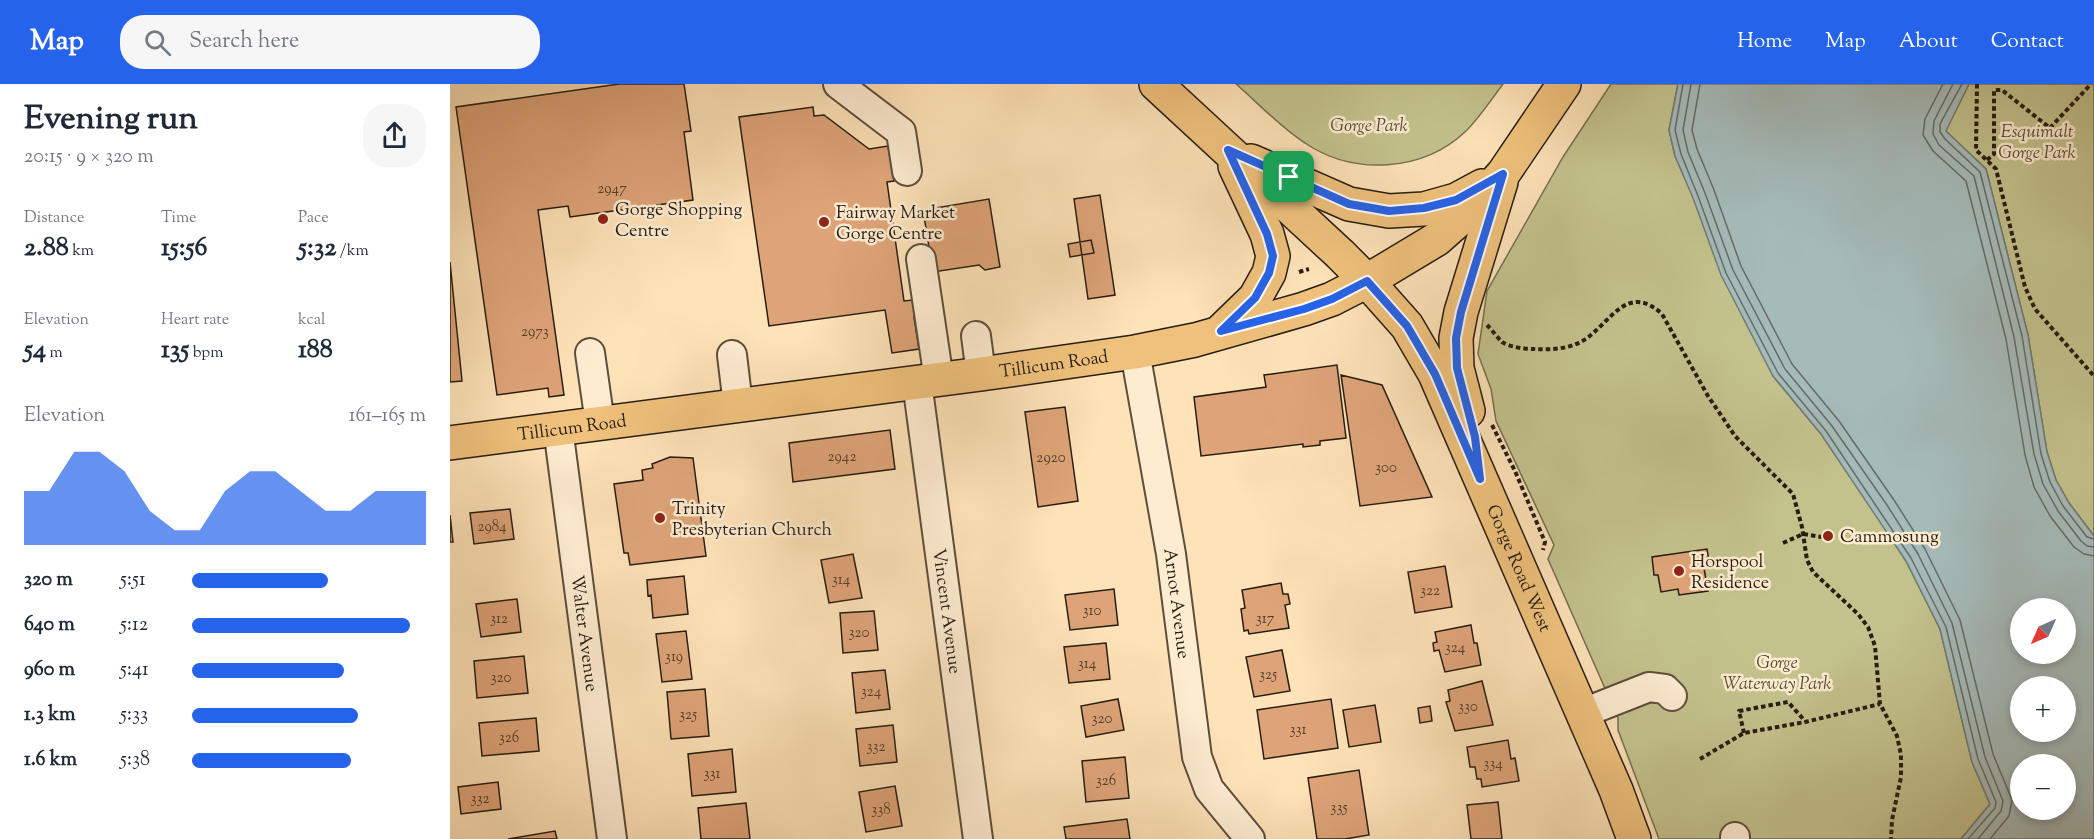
<!DOCTYPE html>
<html lang="en">
<head>
<meta charset="utf-8">
<style>
	body { margin:0; font-family:"Sorts Mill Goudy",serif; background:#f6f6f7; color:#1f2937; height:100vh; display:flex; flex-direction:column; font-size:22px; white-space:nowrap }
	* { box-sizing:border-box; margin:0 }
	p { font-size:20px; color:#747a83 }
	.icon { flex:none; width:33px; height:33px; fill:none; stroke:currentColor; stroke-width:2; stroke-linecap:round; stroke-linejoin:round }
	.map { position:relative; flex:1; overflow:hidden }
	.panel { display:flex; flex-direction:column; background:#fff; width:450px }
	.panel>* { flex:none }
	.needle { width:39px; rotate:225deg }
	.controls { position:absolute; left:1560px; top:514px; display:grid; gap:12px }
	.controls a { display:grid; place-items:center; width:66px; height:66px; border-radius:50%; background:#fff; box-shadow:0 3px 9px #0003; font-size:30px }
	.pin { position:absolute; display:grid; place-items:center; width:51px; height:51px; color:#fff; margin:-26px; border-radius:12px; box-shadow:0 3px 9px #0006 }
	.round { display:grid; place-items:center; flex:none; width:63px; height:63px; border-radius:24px; background:#f6f6f7 }
	.head { display:flex; align-items:center; justify-content:space-between; height:102px; padding:0 24px }
	h1 { font-size:33px; font-weight:800; line-height:45px }
	.stats { display:grid; grid-template-columns:repeat(3,1fr); gap:9px; height:102px; padding:6px 24px }
	.stats div { display:grid; align-content:center }
	.stats b { font-size:26px; font-weight:800 }
	.stats small { font-size:16px; font-weight:400 }
	.stats p { font-size:16px }
	.chart { height:168px; padding:12px 24px }
	.chart p { display:flex; justify-content:space-between }
	.chart svg { width:100%; height:108px; margin-top:6px; fill:#2563eb; opacity:.7 }
	ul { padding:0 24px; list-style:none; font-size:20px }
	li { display:grid; grid-template-columns:96px 72px 1fr; align-items:center; height:45px }
	li i { height:15px; border-radius:8px; background:#2563eb }
	header { display:flex; align-items:center; gap:36px; box-sizing:border-box; height:84px; padding:0 30px; background:#2563eb; color:#fff }
	header strong { font-size:28px }
	nav { display:flex; gap:33px; margin-inline-start:auto; font-size:21px }
	.search { width:420px; height:54px; background:#f6f6f7; display:flex; align-items:center; gap:15px; box-sizing:border-box; padding:0 21px; border-radius:24px; color:#747a83; font-size:22px }
	main { display:flex; flex:1; min-height:0 }
	.map>svg:first-child { display:block }
</style>
</head>
<body>
<header>
<strong>Map</strong>
<div class="search"><svg class="icon" aria-label="search" viewBox="0 0 24 24"><circle cx="10" cy="10" r="6"/><path d="M15 15l6 6"/></svg>Search here</div>
<nav><a>Home</a><a>Map</a><a>About</a><a>Contact</a></nav>
</header>
<main>
<section class="panel">
<div class="head"><div><h1>Evening run</h1><p>20:15 · 9 × 320 m</p></div><a class="round"><svg class="icon" aria-label="share" viewBox="0 0 24 24"><path d="M12 15V3M7 8l5-5 5 5M5 13v7h14v-7"/></svg></a></div>
<div class="stats">
<div><p>Distance</p><b>2.88<small> km</small></b></div>
<div><p>Time</p><b>15:56</b></div>
<div><p>Pace</p><b>5:32<small> /km</small></b></div>
</div>
<div class="stats">
<div><p>Elevation</p><b>54<small> m</small></b></div>
<div><p>Heart rate</p><b>135<small> bpm</small></b></div>
<div><p>kcal</p><b>188</b></div>
</div>
<div class="chart"><p><span>Elevation</span>161–165 m</p>
<svg viewBox="0 0 160 44" preserveAspectRatio="none"><path d="M0 44V22L10 22L20 6L30 6L40 14L50 30L60 38L70 38L80 22L90 14L100 14L110 22L120 30L130 30L140 22L150 22L160 22V44z"/></svg>
</div>
<ul>
<li><b>320 m</b>5:51<i style="width:58%"></i></li>
<li><b>640 m</b>5:12<i style="width:93%"></i></li>
<li><b>960 m</b>5:41<i style="width:65%"></i></li>
<li><b>1.3 km</b>5:33<i style="width:71%"></i></li>
<li><b>1.6 km</b>5:38<i style="width:68%"></i></li>
</ul>
</section>
<div class="map">
<svg width="1644" height="755" viewBox="0 0 1644 755">
	<rect width="100%" height="100%" fill="#fee2b8"/>
	<filter id="stains"><feTurbulence type="fractalNoise" baseFrequency=".00333" numOctaves="4"/><feColorMatrix values="0 0 0 0 .2 0 0 0 0 .09 0 0 0 0 .02 0 0 0 .5 -.17"/></filter>
	<radialGradient id="worn" r=".72"><stop offset=".6" stop-color="#630" stop-opacity="0"/><stop offset="1" stop-color="#630" stop-opacity=".3"/></radialGradient>
	<!-- green -->
	<path fill="#c3c28d" stroke="#747050" stroke-width="1.5" d="M786,0H1053C1041,16 1030,33 1016,47C973,88 904,92 855,59C830,43 808,19 786,0Z
		M1161,0H1228L1219,46L1225,72L1323,292L1371,350L1425,429L1456,477L1490,545L1522,678L1540,720L1511,755H1209L1168,646V634L1098,475L1104,461L1046,337L1041,305L1028,270L1037,207L1113,73Z
		M1519,0H1644V452L1619,419L1606,396L1597,368L1578,251L1536,85L1495,47Z"/>
	<!-- water -->
	<path fill="#a5bbba" stroke="#727c77" stroke-width="1.5" fill-rule="evenodd" d="M1228,0H1519L1496,47L1536,85L1578,251L1597,368L1606,396L1619,419L1644,452V755H1511L1540,720L1522,678L1490,545L1456,477L1371,350L1323,292L1271,191L1243,114L1225,72L1219,46ZM1570,525H1616V570H1570ZM1570,603H1616V648H1570ZM1570,681H1616V726H1570Z"/>
	<g fill="none" stroke-linecap="round" stroke-linejoin="round">
		<!-- shore -->
		<path stroke="#666c66" stroke-width="1.5" d="M1233,0L1225,46L1231,70L1248,112L1276,189L1328,289L1376,347L1461,474L1496,543L1528,675L1546,718L1545,724L1518,755
			M1241,0L1233,46L1238,68L1255,109L1283,186L1335,285L1382,342L1437,421L1468,470L1502,539L1535,673L1553,717L1551,727L1528,755
			M1250,0L1242,46L1247,65L1264,106L1291,182L1342,280L1389,337L1444,416L1475,465L1510,536L1543,670L1562,716L1559,732L1540,755
			M1493,0L1475,35L1473,51L1483,67L1516,97L1556,255L1575,371L1584,403L1600,432L1624,463L1634,470L1644,472
			M1503,0L1484,37L1483,50L1489,61L1524,92L1564,253L1584,370L1593,400L1608,427L1631,457L1637,462L1644,463
			M1512,0L1490,40V48L1495,55L1530,88L1572,252L1591,370L1600,398L1613,422L1637,453L1644,455"/>
	</g>
	<!-- building -->
	<path fill="#dea478" stroke="#261d13" stroke-width="1.5" d="M169,0H234L241,47L234,48L243,116L120,133L118,122L88,126L114,311L99,313L98,304L47,311L6,23Z
		M363,23L364,32L374,31L419,65L438,62L444,97L437,98L454,217L472,215L474,231L464,233L469,265L442,269L435,226L319,242L289,33Z
		M650,111L665,211L638,215L624,115Z
		M539,115L550,183L535,186L529,181L483,188L473,126Z
		M641,156L644,169L620,173L618,160Z
		M0,178L12,297L0,298Z
		M887,281L896,354L870,357V361L853,363V360L751,372L744,313L816,303L814,291Z
		M891,291L932,301L982,413L910,422Z
		M615,323L628,417L588,423L575,328Z
		M440,346L445,385L343,398L339,359Z
		M220,373L243,374L256,472L180,481L178,469H174L164,400L193,396L192,386L203,384L202,380Z
		M60,425L64,455L24,460L20,429Z
		M0,431L3,458H0Z
		M1257,465L1260,483L1254,484L1258,507L1229,511L1228,505L1211,508L1208,491H1204L1202,473Z
		M403,470L412,514L379,519L371,476Z
		M995,482L1002,523L965,529L958,488Z
		M234,492L238,530L203,534L201,511L198,512L197,496Z
		M831,499L833,510H838L840,520L835,521L839,544L799,550L798,546L794,547L791,525L795,524L792,506Z
		M664,505L668,541L620,546L615,511Z
		M67,515L71,548L31,553L26,520Z
		M424,527L428,566L393,569L390,529Z
		M1021,541L1024,559H1027L1031,581L995,588L989,566L984,567L983,559L987,558L985,548Z
		M236,547L242,595L212,598L206,550Z
		M656,559L660,595L619,599L614,563Z
		M832,566L840,607L804,613L796,573Z
		M74,572L78,609L27,614L24,577Z
		M435,586L440,625L406,629L402,589Z
		M1032,597L1043,641L1005,647L996,618L1000,617L998,606Z
		M255,605L259,652L221,655L217,608Z
		M668,615L674,646L636,653L631,622Z
		M881,615L888,664L814,675L807,626Z
		M925,621L931,658L899,663L893,626Z
		M980,622L982,637L970,639L968,624Z
		M86,634L89,667L32,672L29,639Z
		M443,641L447,678L410,682L406,645Z
		M1058,656L1061,675L1065,674L1069,697L1032,703L1031,695H1027L1025,683H1020L1017,663Z
		M282,665L286,708L242,712L238,670Z
		M675,673L679,714L636,718L632,677Z
		M909,686L919,751L895,755H867L858,694Z
		M48,698L51,725L11,730L8,703Z
		M445,702L452,742L416,748L409,708Z
		M1048,718L1052,755H1021L1017,721Z
		M296,719L300,755H251L248,724Z
		M677,735L680,755H616L614,743Z
		M105,747L107,755H58Z"/>
	<g fill="none" stroke-linecap="round" stroke-linejoin="round">
		<!-- minor casing -->
		<g stroke="#5c4e3c" stroke-width="32">
			<g id="minor">
				<path d="M388,0L451,48L457,87"/>
				<path d="M471,175L489,296"/>
				<path d="M526,252L531,290"/>
				<path id="s1" d="M685,268L721,470L747,673L759,705L800,755"/>
				<path d="M140,269L150,339"/>
				<path d="M282,271L288,321"/>
				<path id="s2" d="M467,298L528,755"/>
				<path id="s3" d="M108,344L162,755"/>
				<path d="M1133,629L1199,603L1215,605L1222,612"/>
				<path d="M1285,753V755"/>
			</g>
		</g>
		<!-- major casing -->
		<g stroke="#261d13" stroke-width="36">
			<g id="major">
				<path id="s4" d="M706,0L890,170L917,197L957,242L985,290L1166,706L1184,755"/>
				<path d="M801,77L899,120L939,127L974,125L1006,116L1032,102"/>
				<path d="M773,245L805,214L819,189L823,172L817,150L785,82"/>
				<path d="M1018,327L1007,284L1006,254L1011,228L1051,98"/>
				<path id="s5" d="M0,359L531,290L685,268L745,256L854,225L882,215L917,197L987,155L1022,124L1053,90L1114,0"/>
			</g>
		</g>
		<!-- path -->
		<path stroke="#261d13" stroke-width="4" stroke-dasharray="4.5 3" stroke-linecap="butt" d="M1527,0L1526,66L1546,85L1575,203L1585,225L1644,292
			M1537,76L1544,70V6H1552L1600,44L1641,0
			M849,188L859,185
			M1037,241C1042,246 1047,253 1052,258C1060,263 1074,265 1084,265C1102,266 1122,265 1137,254C1162,236 1178,199 1212,230L1258,312L1285,352L1343,410L1352,443L1357,476L1363,488L1408,530L1418,543L1425,562L1430,620L1447,652L1451,671V693L1442,736L1441,755
			M1042,341L1065,387L1095,458L1093,466
			M1333,459L1353,450L1372,453
			M1294,649L1289,627L1338,618L1355,637
			M1250,675L1294,649L1355,638L1430,620"/>
		<!-- minor -->
		<use href="#minor" stroke="#feecd1" stroke-width="28"/>
		<!-- major -->
		<use href="#major" stroke="#efc17c" stroke-width="33"/>
	</g>
	<g fill="none" stroke-linecap="round" stroke-linejoin="round">
		<!-- route casing -->
		<g stroke="#fff" stroke-width="12">
			<path id="route" d="M778,66L899,120L939,127L974,124L1006,116L1053,90L1011,228L1006,254L1007,284L1025,353L1030,395L985,290L957,242L917,197L882,215L854,225L771,247L805,214L819,189L823,172L817,150Z"/>
		</g>
		<!-- route -->
		<use href="#route" stroke="#2563eb" stroke-width="8"/>
	</g>
	<!-- markers -->
	<g fill="#8f2418" stroke="#feecd1" stroke-width="2">
		<circle cx="153" cy="135" r="6"/>
		<circle cx="374" cy="138" r="6"/>
		<circle cx="210" cy="434" r="6"/>
		<circle cx="1378" cy="452" r="6"/>
		<circle cx="1229" cy="487" r="6"/>
	</g>
	<g text-anchor="middle" stroke-width="5" stroke-linejoin="round" paint-order="stroke">
		<!-- number labels -->
		<g font-size="15" fill="#543f2c">
			<text x="162" y="109">2947</text>
			<text x="85" y="252">2973</text>
			<text x="392" y="377">2942</text>
			<text x="601" y="378">2920</text>
			<text x="936" y="388">300</text>
			<text x="42" y="447">2984</text>
			<text x="391" y="500">314</text>
			<text x="980" y="511">322</text>
			<text x="642" y="531">310</text>
			<text x="49" y="539">312</text>
			<text x="815" y="539">317</text>
			<text x="409" y="553">320</text>
			<text x="1005" y="568">324</text>
			<text x="224" y="577">319</text>
			<text x="637" y="584">314</text>
			<text x="818" y="595">325</text>
			<text x="51" y="598">320</text>
			<text x="421" y="612">324</text>
			<text x="1018" y="627">330</text>
			<text x="238" y="635">325</text>
			<text x="652" y="639">320</text>
			<text x="848" y="650">331</text>
			<text x="59" y="658">326</text>
			<text x="426" y="667">332</text>
			<text x="1043" y="684">334</text>
			<text x="262" y="694">331</text>
			<text x="656" y="701">326</text>
			<text x="30" y="719">332</text>
			<text x="889" y="728">335</text>
			<text x="431" y="730">338</text>
		</g>
		<!-- park labels -->
		<g font-size="18" font-style="italic" fill="#554f38" stroke="#feecd1">
			<text x="919" y="47">Gorge Park</text>
			<text x="1587" y="53">Esquimalt<tspan x="1587" dy="21">Gorge Park</tspan></text>
			<text x="1327" y="584">Gorge<tspan x="1327" dy="21">Waterway Park</tspan></text>
		</g>
		<!-- poi labels -->
		<g font-size="18" fill="#261d13" stroke="#feecd1" text-anchor="start">
			<text x="165" y="131">Gorge Shopping<tspan x="165" dy="21">Centre</tspan></text>
			<text x="386" y="134">Fairway Market<tspan x="386" dy="21">Gorge Centre</tspan></text>
			<text x="222" y="430">Trinity<tspan x="222" dy="21">Presbyterian Church</tspan></text>
			<text x="1390" y="458">Cammosung</text>
			<text x="1241" y="483">Horspool<tspan x="1241" dy="21">Residence</tspan></text>
		</g>
		<!-- street labels -->
		<g font-size="18" fill="#261d13" stroke="#feecd1">
			<text dy="6" stroke="none"><textPath href="#s5" startOffset="609">Tillicum Road</textPath></text>
			<text dy="6" stroke="none"><textPath href="#s5" startOffset="123">Tillicum Road</textPath></text>
			<text dy="6" stroke="none"><textPath href="#s4" startOffset="616">Gorge Road West</textPath></text>
			<text dy="6" stroke="none"><textPath href="#s1" startOffset="255">Arnot Avenue</textPath></text>
			<text dy="6" stroke="none"><textPath href="#s2" startOffset="231">Vincent Avenue</textPath></text>
			<text dy="6" stroke="none"><textPath href="#s3" startOffset="207">Walter Avenue</textPath></text>
		</g>
	</g>
	<rect width="100%" height="100%" filter="url(#stains)"/>
	<rect width="100%" height="100%" fill="url(#worn)"/>
</svg>
<div class="controls">
<a><svg class="needle" viewBox="-14 -14 28 28"><path d="M0-13l5 13h-10z" fill="#e53935"/><path d="M0 13l5-13h-10z" fill="#747a83"/></svg></a>
<a>+</a>
<a>−</a>
</div>
<div class="pin" style="left:839px;top:93px;background:#1e9e55"><svg class="icon" aria-label="arrive" viewBox="0 0 24 24"><path d="M6 21V4h12l-3 4 3 4H6"/></svg></div>
</div>
</main>
</body>
</html>
